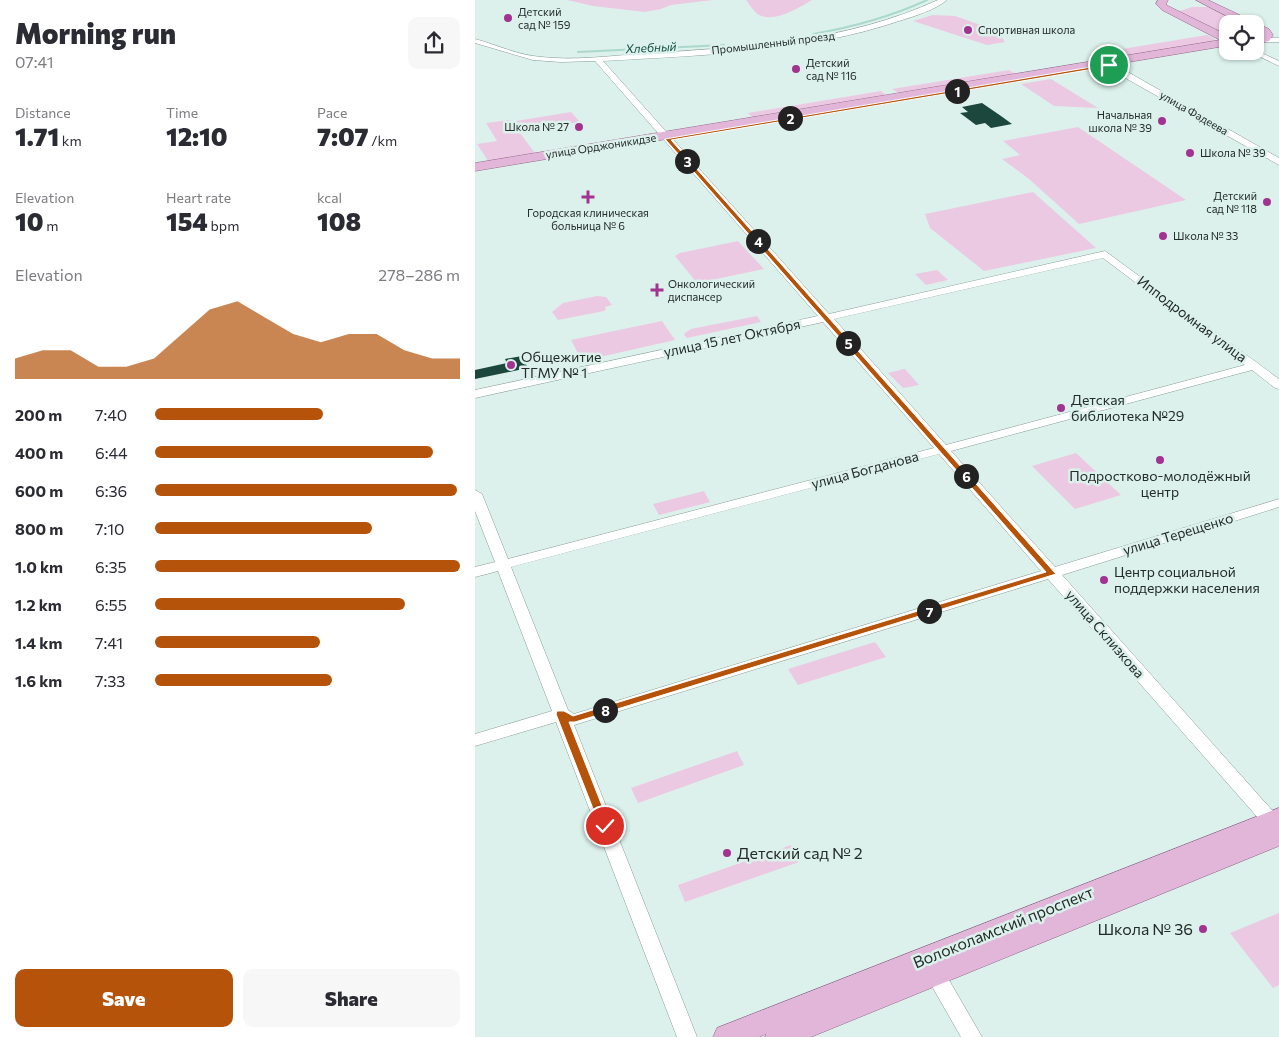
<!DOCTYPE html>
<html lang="en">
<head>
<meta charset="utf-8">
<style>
	body { margin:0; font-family:Commissioner,sans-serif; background:#f7f7f7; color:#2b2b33; height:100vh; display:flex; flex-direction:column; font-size:19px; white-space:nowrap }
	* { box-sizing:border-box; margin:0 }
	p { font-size:16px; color:#7c7c81 }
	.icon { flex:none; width:28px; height:28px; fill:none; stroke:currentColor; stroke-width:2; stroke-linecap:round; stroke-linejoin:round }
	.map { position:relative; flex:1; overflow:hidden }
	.panel { display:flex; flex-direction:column; background:#fff; width:475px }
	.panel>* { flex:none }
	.controls { position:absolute; left:744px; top:15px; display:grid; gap:10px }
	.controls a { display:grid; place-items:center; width:45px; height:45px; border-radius:10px; background:#fff; box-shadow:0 1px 4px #0004; font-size:25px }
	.pin { position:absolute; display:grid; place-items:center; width:42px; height:42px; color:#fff; margin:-21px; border:2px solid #fff; border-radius:50%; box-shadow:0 1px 5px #0007 }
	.km { position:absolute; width:25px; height:25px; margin:-12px; border-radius:50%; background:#222; color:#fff; font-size:14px; line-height:25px; text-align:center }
	.round { display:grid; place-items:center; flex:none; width:52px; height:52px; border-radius:10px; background:#f7f7f7 }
	.overview { display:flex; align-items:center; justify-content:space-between; height:85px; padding:0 15px }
	h1 { font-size:28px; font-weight:800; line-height:38px }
	.figures { display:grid; grid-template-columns:repeat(3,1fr); gap:8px; height:85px; padding:5px 15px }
	.figures div { display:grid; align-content:center }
	.figures b { font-size:25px; font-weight:800 }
	.figures small { font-size:14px; font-weight:400 }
	.figures p { font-size:14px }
	.chart { height:140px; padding:10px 15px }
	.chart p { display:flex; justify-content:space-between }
	.chart svg { width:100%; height:90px; margin-top:5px; fill:#b45309; opacity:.7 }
	.action { display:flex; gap:10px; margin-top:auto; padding:10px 15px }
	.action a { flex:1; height:58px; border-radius:10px; background:#b45309; color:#fff; font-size:20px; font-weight:800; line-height:58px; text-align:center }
	.action a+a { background:#f7f7f7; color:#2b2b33 }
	ul { padding:0 15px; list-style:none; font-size:16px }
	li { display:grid; grid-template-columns:80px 60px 1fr; align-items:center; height:38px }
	li i { height:12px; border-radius:6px; background:#b45309 }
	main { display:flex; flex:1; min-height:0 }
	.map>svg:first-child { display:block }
</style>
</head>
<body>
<main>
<section class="panel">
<div class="overview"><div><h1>Morning run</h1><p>07:41</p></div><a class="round"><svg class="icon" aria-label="share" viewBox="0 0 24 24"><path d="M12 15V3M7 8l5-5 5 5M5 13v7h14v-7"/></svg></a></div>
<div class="figures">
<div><p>Distance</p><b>1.71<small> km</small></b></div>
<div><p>Time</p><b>12:10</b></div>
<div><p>Pace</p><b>7:07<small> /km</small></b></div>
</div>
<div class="figures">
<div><p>Elevation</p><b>10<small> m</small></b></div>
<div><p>Heart rate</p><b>154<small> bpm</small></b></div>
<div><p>kcal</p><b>108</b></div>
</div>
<div class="chart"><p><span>Elevation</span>278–286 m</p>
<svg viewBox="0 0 160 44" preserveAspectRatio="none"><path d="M0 44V34L10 30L20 30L30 38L40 38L50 34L60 22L70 10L80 6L90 14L100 22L110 26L120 22L130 22L140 30L150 34L160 34V44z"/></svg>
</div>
<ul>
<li><b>200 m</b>7:40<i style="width:55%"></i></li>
<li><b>400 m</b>6:44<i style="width:91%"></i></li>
<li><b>600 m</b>6:36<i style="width:99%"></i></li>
<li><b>800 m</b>7:10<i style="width:71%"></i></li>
<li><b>1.0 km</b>6:35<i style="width:100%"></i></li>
<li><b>1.2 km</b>6:55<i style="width:82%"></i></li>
<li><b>1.4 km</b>7:41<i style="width:54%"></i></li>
<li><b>1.6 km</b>7:33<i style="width:58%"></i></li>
</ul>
<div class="action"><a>Save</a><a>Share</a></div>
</section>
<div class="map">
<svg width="804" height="1037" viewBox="0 0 804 1037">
	<rect width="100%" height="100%" fill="#dcf1eb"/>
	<!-- green -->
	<path fill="#ecc9e3" d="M92,0H238L196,5L186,9L170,12L118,6Z
		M271,0H337C323,8 300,23 284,15C279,12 275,5 271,0Z
		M733,7L738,9L770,24H752V36L705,14V11L717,7Z
		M458,15L480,16L523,31L530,42L512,45L438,21Z
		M732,35L740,39L737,42L628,60L617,54Z
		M534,70L540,74L423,93L417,89Z
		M576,79L623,108L579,106L546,84Z
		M406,91L411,95L277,117L273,113Z
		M96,112L105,122L49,131L41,121Z
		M35,120L60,153L13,161L2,144L22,141L11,123Z
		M603,127L711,200L604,224L554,179L527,159L545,155L528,141Z
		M558,192L621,248L509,271L455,228L450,214Z
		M263,241L289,269L222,283L200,256L205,253Z
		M462,270L473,280L451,285L440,274Z
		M122,296L131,297L137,305L130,307L131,309L129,311L83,320L77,312L88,303Z
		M282,316L286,322L212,338L209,335L210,333L216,329Z
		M187,321L200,340L107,361L96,340Z
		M429,369H430L444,385L428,388L413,373Z
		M601,453L646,495L600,509L557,466Z
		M229,491L235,502L184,515L178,504Z
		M400,642L411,657L323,685L313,669Z
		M262,751L269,765L163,803L156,788Z
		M316,845L324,862L210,902L203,885Z
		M804,913V985L798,988L755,933Z"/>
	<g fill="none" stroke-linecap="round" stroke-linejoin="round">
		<!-- stream -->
		<path stroke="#aad9cb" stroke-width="2" d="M338,34C378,27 415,17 452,0
			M103,52L249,45"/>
	</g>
	<!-- building -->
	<path fill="#1b473d" d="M507,103L526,116L537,124L516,128L510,123L501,125L485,113L493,112L487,107Z
		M47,356L53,368L0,379V370L32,363L30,359Z"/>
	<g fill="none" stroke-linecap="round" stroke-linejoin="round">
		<!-- minor casing -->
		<g stroke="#889c96" stroke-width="1">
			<path id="minor" d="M463,0H472C460,10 440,16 424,21C329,53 226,55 128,61L354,314L630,251L804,379V389L800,388L777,370L476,451L580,567L804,499V507L587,575L804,818V837L798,835L573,579L99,725L222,1037H202L81,722L0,746V734L77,711L23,571L0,577V567L20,562L0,511V490L7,494L33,559L459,448L348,322L0,398V390L343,316L120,61L86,62L58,60L0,43V39C19,44 38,53 58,56C98,62 139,55 179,53C279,46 370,42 463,0ZM628,258L770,365L471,445L359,319ZM464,454L566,571L99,714L93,710L36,567Z
				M783,38H804V42H783Z
				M780,50L804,61V66L773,51H780Z
				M631,63H637L804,158V165L631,67Z
				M460,965L467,968L507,1037H486L450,974L453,968Z"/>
		</g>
		<!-- major casing -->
		<g stroke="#93668a" stroke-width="1">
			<path id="major" d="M683,0H693L691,4L693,6L752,35V44L744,47L0,171V163L745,40L687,10L681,4Z
				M721,0H733L794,29L798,35L794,41L780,44V38L788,35L780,30V24H767Z
				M804,808V846L336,1037H290L291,1034L284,1037H238L242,1028Z"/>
		</g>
		<!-- minor -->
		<use href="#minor" fill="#fff" fill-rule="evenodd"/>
		<!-- major -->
		<use href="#major" fill="#e2b6d9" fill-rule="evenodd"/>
	</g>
	<!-- route -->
	<path fill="#b45309" stroke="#fff" d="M634,64L636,66L196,140L581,574L100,722H94L135,826L133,829H126L81,714L82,711H89L98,716L571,572L190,139Z"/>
	<!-- markers -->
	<g fill="#a23390" stroke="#dcf1eb" stroke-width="2">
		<circle cx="33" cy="18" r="5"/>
		<circle cx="493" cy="30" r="5"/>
		<circle cx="321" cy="69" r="5"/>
		<circle cx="687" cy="121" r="5"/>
		<circle cx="104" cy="127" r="5"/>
		<circle cx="715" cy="153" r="5"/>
		<path d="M110.5 189.5h5v5h5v5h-5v5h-5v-5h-5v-5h5z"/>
		<circle cx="792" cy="202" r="5"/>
		<circle cx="688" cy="236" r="5"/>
		<path d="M179.5 282.5h5v5h5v5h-5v5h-5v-5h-5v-5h5z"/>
		<circle cx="36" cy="365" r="5"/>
		<circle cx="586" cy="408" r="5"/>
		<circle cx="685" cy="460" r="5"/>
		<circle cx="629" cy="580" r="5"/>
		<circle cx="252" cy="853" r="5"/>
		<circle cx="728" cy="929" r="5"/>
	</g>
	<g text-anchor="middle" stroke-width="5" stroke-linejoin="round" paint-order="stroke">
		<!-- far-poi labels -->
		<g font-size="11" fill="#232c29" stroke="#dcf1eb" text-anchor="start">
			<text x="43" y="16">Детский<tspan x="43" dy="13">сад № 159</tspan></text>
			<text x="503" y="34">Спортивная школа</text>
			<text x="331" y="67">Детский<tspan x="331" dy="13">сад № 116</tspan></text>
			<text x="677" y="119" text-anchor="end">Начальная<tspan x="677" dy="13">школа № 39</tspan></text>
			<text x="94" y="131" text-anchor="end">Школа № 27</text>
			<text x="725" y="157">Школа № 39</text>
			<text x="782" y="200" text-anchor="end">Детский<tspan x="782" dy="13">сад № 118</tspan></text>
			<text x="113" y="217" text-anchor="middle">Городская клиническая<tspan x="113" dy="13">больница № 6</tspan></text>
			<text x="698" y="240">Школа № 33</text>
			<text x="193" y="288">Онкологический<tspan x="193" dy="13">диспансер</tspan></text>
		</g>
		<!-- far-street labels -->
		<g font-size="11" fill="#232c29" stroke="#dcf1eb">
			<text transform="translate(298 43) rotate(-7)" y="4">Промышленный проезд</text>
			<text transform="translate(719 113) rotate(30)" y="4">улица Фадеева</text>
			<text transform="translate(126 146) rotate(-9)" y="4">улица Орджоникидзе</text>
		</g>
		<!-- far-water labels -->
		<g font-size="12" font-style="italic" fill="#125043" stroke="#dcf1eb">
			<text transform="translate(176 48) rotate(-3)" y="4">Хлебный</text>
		</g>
		<!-- street labels -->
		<g font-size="14" fill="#232c29" stroke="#dcf1eb">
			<text transform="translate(717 319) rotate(37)" y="5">Ипподромная улица</text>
			<text transform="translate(257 338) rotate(-12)" y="5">улица 15 лет Октября</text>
			<text transform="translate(390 470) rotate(-15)" y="5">улица Богданова</text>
			<text transform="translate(703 534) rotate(-17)" y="5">улица Терещенко</text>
			<text transform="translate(630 634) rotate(49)" y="5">улица Склизкова</text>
		</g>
		<!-- poi labels -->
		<g font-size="14" fill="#232c29" stroke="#dcf1eb" text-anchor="start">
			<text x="46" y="362">Общежитие<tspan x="46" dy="16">ТГМУ № 1</tspan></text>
			<text x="596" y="405">Детская<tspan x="596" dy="16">библиотека №29</tspan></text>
			<text x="685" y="481" text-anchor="middle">Подростково-молодёжный<tspan x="685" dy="16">центр</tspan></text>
			<text x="639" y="577">Центр социальной<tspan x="639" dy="16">поддержки населения</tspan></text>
		</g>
		<!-- near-poi labels -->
		<g font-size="16" fill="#232c29" stroke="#dcf1eb" text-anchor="start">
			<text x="262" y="859">Детский сад № 2</text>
			<text x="718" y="935" text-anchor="end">Школа № 36</text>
		</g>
		<!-- near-street labels -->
		<g font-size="16" fill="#232c29" stroke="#dcf1eb">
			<text transform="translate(528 927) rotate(-22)" y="6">Волоколамский проспект</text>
		</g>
	</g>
</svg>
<div class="controls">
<a><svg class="icon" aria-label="locate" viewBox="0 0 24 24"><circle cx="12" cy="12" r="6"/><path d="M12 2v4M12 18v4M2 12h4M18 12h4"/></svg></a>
</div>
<div class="pin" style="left:634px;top:65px;background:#1e9e55"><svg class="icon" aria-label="arrive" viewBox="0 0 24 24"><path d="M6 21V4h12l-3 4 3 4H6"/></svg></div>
<div class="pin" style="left:130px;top:826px;background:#d93025"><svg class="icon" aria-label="check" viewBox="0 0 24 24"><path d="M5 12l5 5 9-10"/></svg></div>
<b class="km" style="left:482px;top:91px">1</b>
<b class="km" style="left:315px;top:118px">2</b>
<b class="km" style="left:212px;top:161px">3</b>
<b class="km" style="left:283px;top:241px">4</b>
<b class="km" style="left:373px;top:343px">5</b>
<b class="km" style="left:491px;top:476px">6</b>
<b class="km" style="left:454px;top:611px">7</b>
<b class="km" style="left:130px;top:710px">8</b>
</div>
</main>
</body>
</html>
